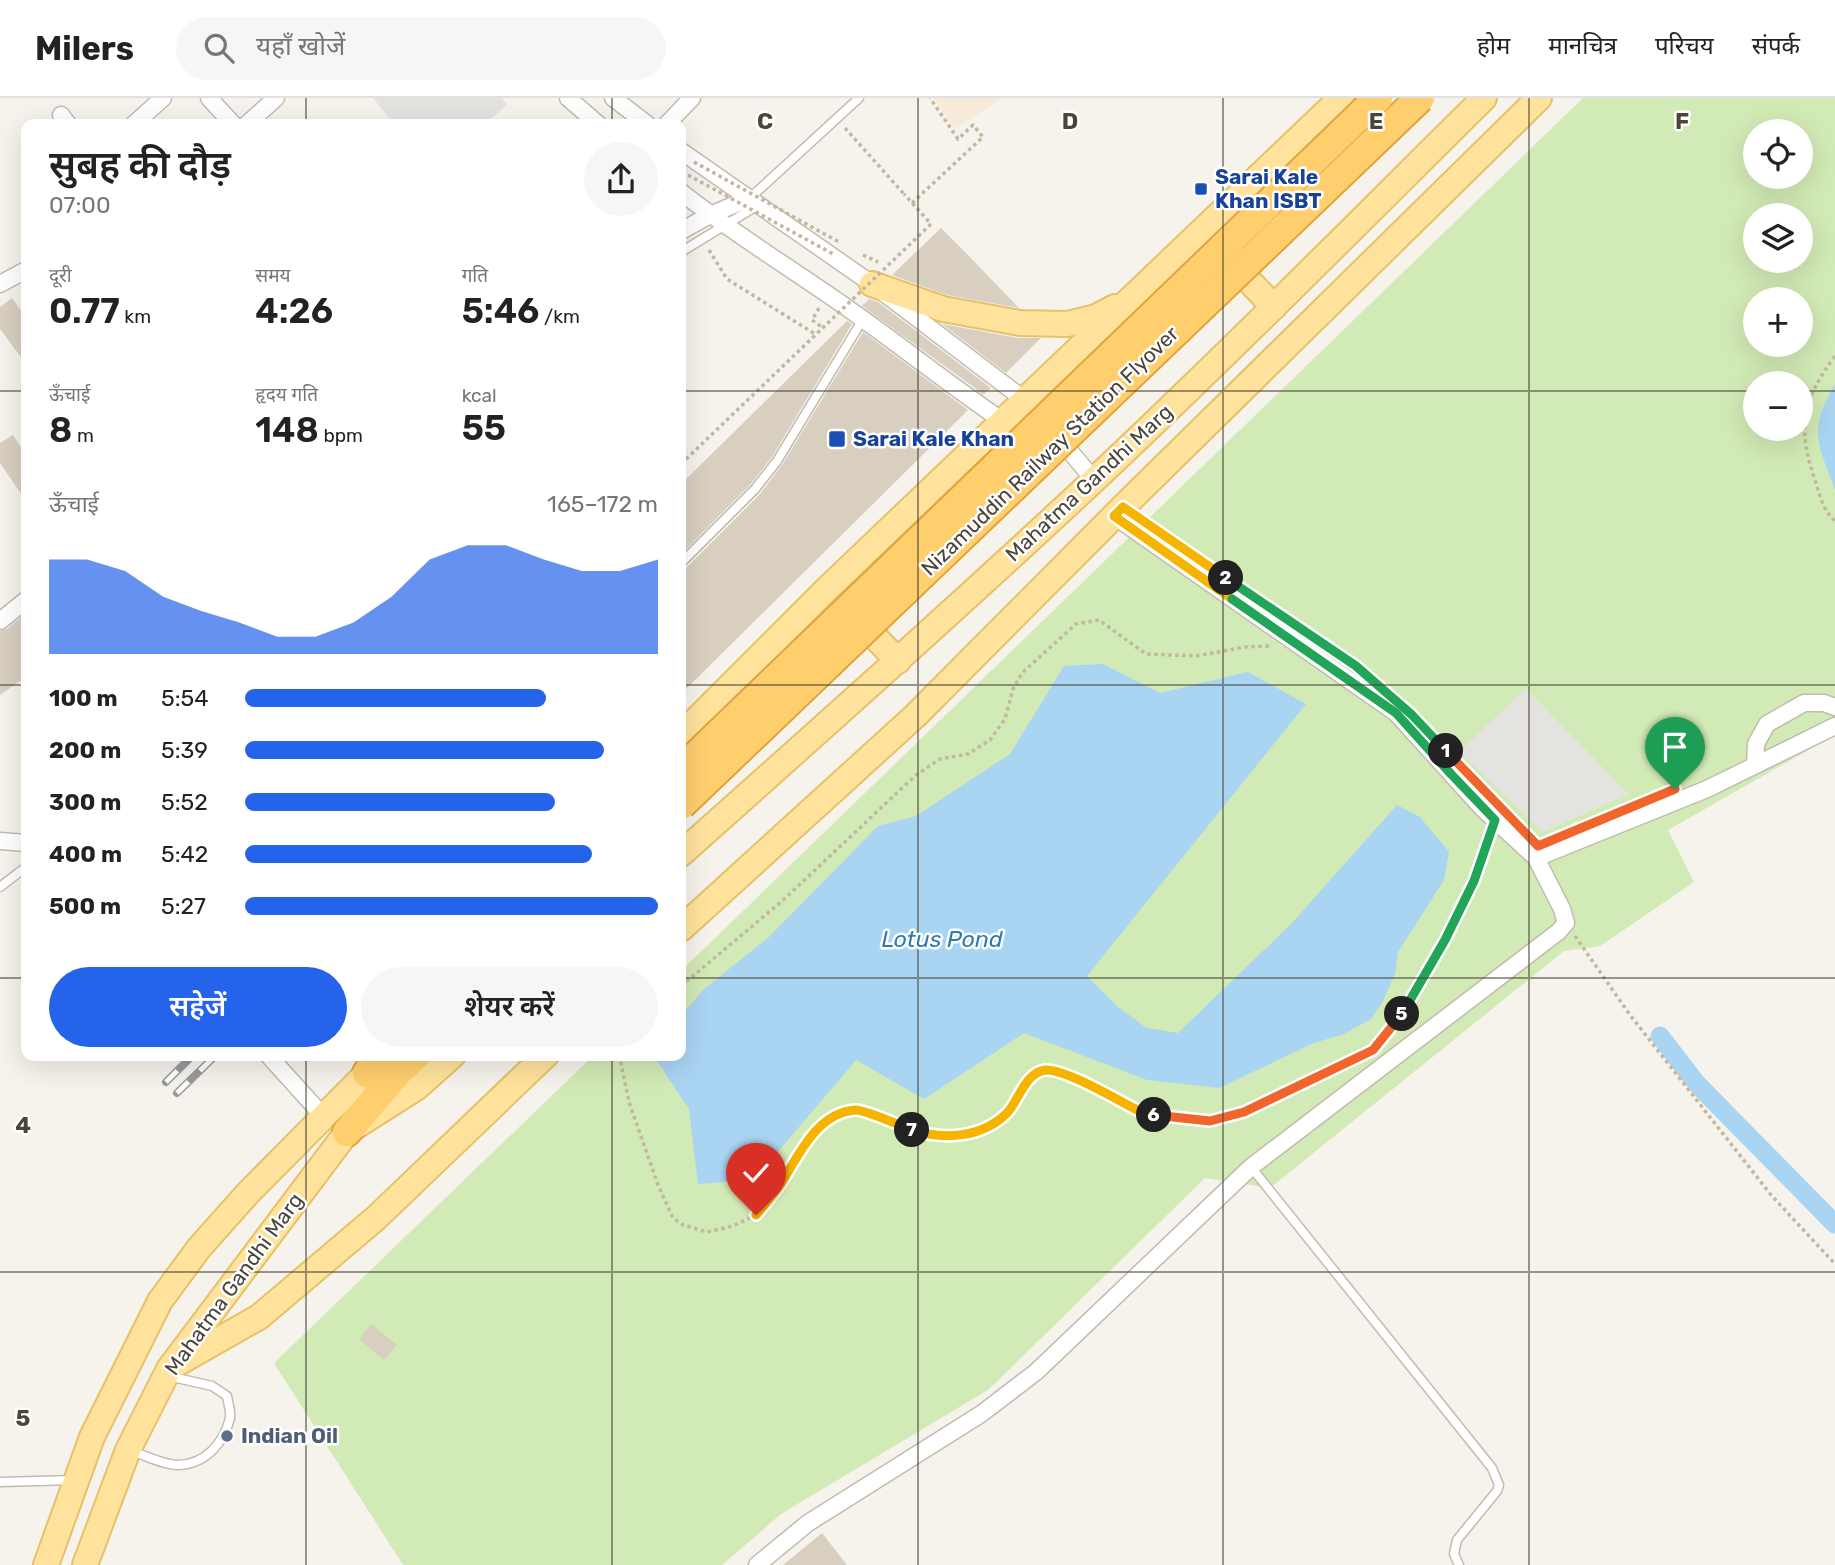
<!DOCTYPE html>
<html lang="hi">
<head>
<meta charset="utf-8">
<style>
	body { margin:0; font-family:Rubik,"Noto Sans Devanagari",sans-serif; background:#f6f6f6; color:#222; height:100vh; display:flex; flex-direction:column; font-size:26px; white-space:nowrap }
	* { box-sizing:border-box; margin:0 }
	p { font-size:23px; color:#767676 }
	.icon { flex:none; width:38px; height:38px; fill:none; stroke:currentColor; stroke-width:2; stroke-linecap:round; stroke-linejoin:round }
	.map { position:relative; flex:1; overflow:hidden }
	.side { position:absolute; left:21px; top:21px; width:665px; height:942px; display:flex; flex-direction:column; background:#fff; border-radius:14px; box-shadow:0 7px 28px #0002 }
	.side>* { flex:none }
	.fabs { position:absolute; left:1743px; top:21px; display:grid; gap:14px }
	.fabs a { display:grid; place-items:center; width:70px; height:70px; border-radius:50%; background:#fff; box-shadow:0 7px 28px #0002; font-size:35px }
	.pin { position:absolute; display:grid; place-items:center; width:60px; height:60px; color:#fff; margin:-72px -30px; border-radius:50% 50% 50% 0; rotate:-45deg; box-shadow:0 0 7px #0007 }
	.pin .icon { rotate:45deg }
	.km { position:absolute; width:35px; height:35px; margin:-18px; border-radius:50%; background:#222; color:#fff; font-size:19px; line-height:35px; text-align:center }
	.round { display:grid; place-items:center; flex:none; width:74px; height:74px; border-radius:37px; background:#f6f6f6 }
	.overview { display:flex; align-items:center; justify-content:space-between; height:119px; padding:0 28px }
	h1 { font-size:38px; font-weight:600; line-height:52px }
	.stats { display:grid; grid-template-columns:repeat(3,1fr); gap:10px; height:119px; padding:7px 28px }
	.stats div { display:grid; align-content:center }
	.stats b { font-size:35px; font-weight:600 }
	.stats small { font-size:19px; font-weight:400 }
	.stats p { font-size:19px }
	.chart { height:196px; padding:14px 28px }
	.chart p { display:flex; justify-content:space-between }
	.chart svg { width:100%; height:126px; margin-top:7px; fill:#2563eb; opacity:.7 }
	.action { display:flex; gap:14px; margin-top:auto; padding:14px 28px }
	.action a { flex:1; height:80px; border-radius:42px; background:#2563eb; color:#fff; font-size:28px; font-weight:600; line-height:80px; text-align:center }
	.action a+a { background:#f6f6f6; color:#222 }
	ul { padding:0 28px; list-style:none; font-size:23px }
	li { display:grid; grid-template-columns:112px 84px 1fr; align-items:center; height:52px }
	li i { height:18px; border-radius:9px; background:#2563eb }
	header { display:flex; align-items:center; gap:42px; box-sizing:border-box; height:98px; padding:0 35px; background:#fff; border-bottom:2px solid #e0e0e0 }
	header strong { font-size:33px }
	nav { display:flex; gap:38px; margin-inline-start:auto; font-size:24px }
	.search { width:490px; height:63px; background:#f6f6f6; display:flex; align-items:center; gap:18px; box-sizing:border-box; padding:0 24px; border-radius:38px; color:#767676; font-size:26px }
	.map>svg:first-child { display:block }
</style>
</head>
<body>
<header>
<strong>Milers</strong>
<div class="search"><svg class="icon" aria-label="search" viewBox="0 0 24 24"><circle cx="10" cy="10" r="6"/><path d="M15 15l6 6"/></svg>यहाँ खोजें</div>
<nav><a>होम</a><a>मानचित्र</a><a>परिचय</a><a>संपर्क</a></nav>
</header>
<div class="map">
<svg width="1835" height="1467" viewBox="0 0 1835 1467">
	<rect width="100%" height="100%" fill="#f6f3ec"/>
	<!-- commercial -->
	<path fill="#f7ead8" d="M934,0H1003L954,31Z"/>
	<!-- green -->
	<path fill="#d2eab5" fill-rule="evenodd" d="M1583,0H1835V637L1668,732L1694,784L1600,848L1564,853L1270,1090L1205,1080L988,1292L781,1416L722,1467H403L274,1265L594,957H681V873ZM1755,33H1801V79H1755ZM1755,117H1801V163H1755ZM1755,201H1801V247H1755ZM1755,285H1801V331H1755Z"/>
	<!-- parking -->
	<path fill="#e5e3e0" d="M373,0H502L507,7L484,26H394Z
		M1525,591H1526L1629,696L1543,734L1459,654Z"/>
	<!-- water -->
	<path fill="#a9d4f2" d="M1835,286V392C1818,344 1807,334 1835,286Z
		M1103,566L1160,595L1248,574L1306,606L1087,878L1118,909L1147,930L1178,935L1291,826L1397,707L1420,719L1449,754L1444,782L1398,854L1395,876L1383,903L1371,921L1344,936L1314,945L1219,990L1147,982L1024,935L924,1001L856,962L754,1082L698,1086L689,1011L653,957H681V918L704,891L769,839L878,728L916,718L1010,656L1064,568Z"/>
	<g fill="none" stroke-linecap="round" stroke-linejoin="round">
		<!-- canal -->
		<path stroke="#a9d4f2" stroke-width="19" d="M1660,938L1697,986L1835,1126"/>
	</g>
	<!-- building -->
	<path fill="#d8cfc1" d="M941,130L965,154L1019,210L947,197L892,177Z
		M12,200L26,219V266L0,231V209Z
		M869,201L878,204L991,290L983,297L975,290L862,208Z
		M847,223L852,226L772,359L750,387L681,456V386Z
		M942,226L1018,240H1041L1006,275Z
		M863,234L968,312L681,596V471L686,470L760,396L782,367Z
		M13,337L26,357V403L0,365V345Z
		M26,515V579L0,597V533L7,531Z
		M371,1226L397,1247L384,1262L359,1241Z
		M822,1435L847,1467H783Z"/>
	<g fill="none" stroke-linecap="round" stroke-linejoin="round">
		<!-- lane casing -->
		<g stroke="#c2bbae" stroke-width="11">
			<path id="lane" d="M750,100L859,0
				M681,154L758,107
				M681,465L755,391L777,363L863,221
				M0,789L26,769
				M1251,1069L1492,1370L1499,1387L1497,1393L1457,1442L1454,1456L1459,1467
				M130,1352C145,1358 162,1366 177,1367C205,1367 224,1345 230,1320C231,1313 228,1305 227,1298L212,1288L168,1278
				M0,1384L74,1382"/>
		</g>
		<!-- street casing -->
		<g stroke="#c2bbae" stroke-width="19">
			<path id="street" d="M209,0L233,26
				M568,0L598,26
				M613,0L647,26
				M61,17L68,26
				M134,26L163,0
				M247,26L276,0
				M667,26L692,0
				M681,53L872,186L1030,306
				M681,94C739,140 804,178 864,222C920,262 974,306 1033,343
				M681,133L710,117L750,100
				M0,186L26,172
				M1058,339L1094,382
				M1114,418L1396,615L1483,711L1536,760L1707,691L1835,628
				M0,523L26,502
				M1755,667L1756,646L1767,626L1804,605H1824L1835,609
				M0,743L26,745
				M268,957L323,1018
				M757,1467L808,1425L981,1316L1036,1274L1251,1069L1558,834L1566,825L1562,811L1536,760"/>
		</g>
		<!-- primary casing -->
		<g stroke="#e6c16a" stroke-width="28">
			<path id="primary" d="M1226,159L1274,209
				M872,186L943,211L1020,225L1067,226L1096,219L1115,209
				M853,516L898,563
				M681,637L828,490L1341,0
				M681,756C819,633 957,510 1092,384C1225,259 1354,129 1484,0
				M681,831L915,618L1123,409L1539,0
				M178,1265L259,1219L376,1120L546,957
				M46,1467L92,1339L160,1203L199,1150L248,1095L367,975L372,957
				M85,1467L128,1352L169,1271L347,1034L416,990L453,957"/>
		</g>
		<!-- highway casing -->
		<g stroke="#e0a43c" stroke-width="32">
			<path id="highway" d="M367,975L385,957
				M347,1034L398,974L416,957"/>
		</g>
		<!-- path -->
		<path stroke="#c4b79f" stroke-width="3.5" stroke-dasharray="3.5 3.5" stroke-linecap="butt" d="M845,30L904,96
			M912,105L983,39L973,27L958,41L930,0
			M709,152L727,181L815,236
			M863,157L878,164
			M819,210L812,222L822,229
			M1835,258C1801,304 1797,331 1816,385C1820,398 1824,414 1835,423
			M1575,838L1630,917L1771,1097L1835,1166
			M681,888L781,804L916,677L940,661L968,656L990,642L1005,621L1013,591L1022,575L1076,526L1099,522L1146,556L1196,558L1245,549L1270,548
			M621,957L620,961L629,1004L658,1087L673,1120L683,1127L707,1134L733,1128L756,1117L780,1087L794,1060L811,1038L829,1021L856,1012L925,1036L954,1039L991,1028L1008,1014L1029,980L1045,972L1071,978L1143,1015L1177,1021L1210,1023L1244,1014L1373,952L1396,925L1445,842L1474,784L1489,737"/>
		<!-- lane -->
		<use href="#lane" stroke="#fff" stroke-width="8"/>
		<!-- street -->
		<use href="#street" stroke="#fff" stroke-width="16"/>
		<!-- primary -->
		<use href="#primary" stroke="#ffe39c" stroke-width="24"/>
		<!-- highway -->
		<use href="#highway" stroke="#ffcf6e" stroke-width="28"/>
		<!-- rail casing -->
		<g stroke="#9a9a9a" stroke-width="8">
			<path id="rail" d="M166,984L193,957
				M177,995L216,957"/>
		</g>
		<!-- rail -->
		<use href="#rail" stroke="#fff" stroke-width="5" stroke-dasharray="16" stroke-linecap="butt"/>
		<!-- highway-bridge casing -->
		<g stroke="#e0a43c" stroke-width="32" stroke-linecap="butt">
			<path id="highway-bridge" d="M681,672L1378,0
				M681,707L1420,0"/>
		</g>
		<!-- path-bridge -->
		<path stroke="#c4b79f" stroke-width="3.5" stroke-dasharray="3.5 3.5" stroke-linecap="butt" d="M694,64L839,144
			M688,77L835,157
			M681,366L931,126L904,96"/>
		<!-- highway-bridge -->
		<use href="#highway-bridge" stroke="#ffcf6e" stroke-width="28"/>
	</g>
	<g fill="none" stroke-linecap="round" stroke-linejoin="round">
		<!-- split-1 casing -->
		<g stroke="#fff" stroke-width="14">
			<path id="split-1" d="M1446,653L1538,748L1675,691"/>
		</g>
		<!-- split-2 casing -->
		<g stroke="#fff" stroke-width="14">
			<path id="split-2" d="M1226,480L1356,568L1412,617L1446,653"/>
		</g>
		<!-- split-3 casing -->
		<g stroke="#fff" stroke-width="14">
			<path id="split-3" d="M1226,480L1123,409L1114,418L1232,501"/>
		</g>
		<!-- split-4 casing -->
		<g stroke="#fff" stroke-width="14">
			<path id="split-4" d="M1232,501L1396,615L1450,675"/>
		</g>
		<!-- split-5 casing -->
		<g stroke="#fff" stroke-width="14">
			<path id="split-5" d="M1402,916L1445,842L1474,783L1495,722L1450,675"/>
		</g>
		<!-- split-6 casing -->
		<g stroke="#fff" stroke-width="14">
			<path id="split-6" d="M1154,1017L1210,1023L1244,1014L1373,952L1402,916"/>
		</g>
		<!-- split-7 casing -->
		<g stroke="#fff" stroke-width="14">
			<path id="split-7" d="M912,1032C944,1042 982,1040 1007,1015C1019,1002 1025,975 1045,972C1065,970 1122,1005 1143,1015L1154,1017"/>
		</g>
		<!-- split-8 casing -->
		<g stroke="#fff" stroke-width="14">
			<path id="split-8" d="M756,1117C764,1107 773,1097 780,1087C798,1059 816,1015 855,1012C864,1011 901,1028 912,1032"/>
		</g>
		<!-- split-1 -->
		<use href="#split-1" stroke="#f0652b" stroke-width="9"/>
		<!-- split-2 -->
		<use href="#split-2" stroke="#22a559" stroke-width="9"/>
		<!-- split-3 -->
		<use href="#split-3" stroke="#f5b400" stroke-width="9"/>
		<!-- split-4 -->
		<use href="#split-4" stroke="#22a559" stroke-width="9"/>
		<!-- split-5 -->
		<use href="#split-5" stroke="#22a559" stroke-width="9"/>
		<!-- split-6 -->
		<use href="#split-6" stroke="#f0652b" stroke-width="9"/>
		<!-- split-7 -->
		<use href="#split-7" stroke="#f5b400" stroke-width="9"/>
		<!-- split-8 -->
		<use href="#split-8" stroke="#f5b400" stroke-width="9"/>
	</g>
	<!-- grid -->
	<path fill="none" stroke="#4b4439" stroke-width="2" stroke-opacity="0.55" d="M306,0V26M612,0V26M918,0V1467M1223,0V1467M1529,0V1467M0,293H26M681,293H1755M1801,293H1835M0,587H26M681,587H1835M0,880H26M681,880H1835M306,957V1467M612,957V1467M0,1174H1835"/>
	<!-- markers -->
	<g fill="#1a4fb4" stroke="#fff" stroke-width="2.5">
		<rect x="1194" y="84" width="14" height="14" rx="3.5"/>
		<rect x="828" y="332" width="18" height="18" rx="3.5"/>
	</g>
	<circle fill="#5c6f8a" stroke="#fff" stroke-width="2.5" cx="227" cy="1338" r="7"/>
	<g text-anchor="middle" stroke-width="5" stroke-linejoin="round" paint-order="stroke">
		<!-- transit labels -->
		<g font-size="21" font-weight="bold" fill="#164399" stroke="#fff" text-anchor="start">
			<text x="1215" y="86">Sarai Kale<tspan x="1215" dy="24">Khan ISBT</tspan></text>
			<text x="853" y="348">Sarai Kale Khan</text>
		</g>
		<!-- street labels -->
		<g font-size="21" fill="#4b4439" stroke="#fff">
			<text transform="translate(1050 353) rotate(-44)" y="7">Nizamuddin Railway Station Flyover</text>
			<text transform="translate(1089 385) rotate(-43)" y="7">Mahatma Gandhi Marg</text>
			<text transform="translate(234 1186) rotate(-54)" y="7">Mahatma Gandhi Marg</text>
		</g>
		<!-- service labels -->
		<g font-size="21" font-weight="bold" fill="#4e5e75" stroke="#fff" text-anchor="start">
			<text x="241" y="1345">Indian Oil</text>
		</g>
		<!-- water labels -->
		<g font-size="23" font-style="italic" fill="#2e7ab2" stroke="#fff">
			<text x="942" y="849">Lotus Pond</text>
		</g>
	</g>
	<g font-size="23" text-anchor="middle" font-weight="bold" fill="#4b4439" stroke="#fff" stroke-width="5" stroke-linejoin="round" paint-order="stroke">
		<text x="765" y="31">C</text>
		<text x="1070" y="31">D</text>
		<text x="1376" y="31">E</text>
		<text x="1682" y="31">F</text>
		<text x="23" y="1035">4</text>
		<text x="23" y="1328">5</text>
	</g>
</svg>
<div class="fabs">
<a><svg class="icon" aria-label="locate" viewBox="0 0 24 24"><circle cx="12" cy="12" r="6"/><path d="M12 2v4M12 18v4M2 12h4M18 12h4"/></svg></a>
<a><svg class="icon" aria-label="layers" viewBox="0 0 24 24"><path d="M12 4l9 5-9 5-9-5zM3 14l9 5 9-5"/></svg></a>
<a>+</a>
<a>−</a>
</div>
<div class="pin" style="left:1675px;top:691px;background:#1e9e55"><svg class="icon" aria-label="arrive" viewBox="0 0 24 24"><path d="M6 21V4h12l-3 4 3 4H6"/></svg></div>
<div class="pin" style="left:756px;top:1117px;background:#d93025"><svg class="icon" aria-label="check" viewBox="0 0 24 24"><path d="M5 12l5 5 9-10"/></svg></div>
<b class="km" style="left:1446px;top:653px">1</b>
<b class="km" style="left:1226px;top:480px">2</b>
<b class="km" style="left:1402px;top:916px">5</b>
<b class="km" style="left:1154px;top:1017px">6</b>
<b class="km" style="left:912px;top:1032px">7</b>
<section class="side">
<div class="overview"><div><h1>सुबह की दौड़</h1><p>07:00</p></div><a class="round"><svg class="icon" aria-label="share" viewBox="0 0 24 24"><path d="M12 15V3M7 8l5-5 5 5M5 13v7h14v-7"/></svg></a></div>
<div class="stats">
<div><p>दूरी</p><b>0.77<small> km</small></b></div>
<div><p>समय</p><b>4:26</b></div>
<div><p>गति</p><b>5:46<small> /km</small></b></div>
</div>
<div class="stats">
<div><p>ऊँचाई</p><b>8<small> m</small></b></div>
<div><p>हृदय गति</p><b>148<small> bpm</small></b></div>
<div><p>kcal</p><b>55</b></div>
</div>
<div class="chart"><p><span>ऊँचाई</span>165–172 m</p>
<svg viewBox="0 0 160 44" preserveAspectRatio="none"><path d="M0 44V11L10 11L20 15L30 24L40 29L50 33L60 38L70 38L80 33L90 24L100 11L110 6L120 6L130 11L140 15L150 15L160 11V44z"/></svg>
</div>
<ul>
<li><b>100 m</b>5:54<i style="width:73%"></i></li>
<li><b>200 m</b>5:39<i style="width:87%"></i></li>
<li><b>300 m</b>5:52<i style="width:75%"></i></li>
<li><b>400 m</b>5:42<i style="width:84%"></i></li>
<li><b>500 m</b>5:27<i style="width:100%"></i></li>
</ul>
<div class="action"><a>सहेजें</a><a>शेयर करें</a></div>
</section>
</div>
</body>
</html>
